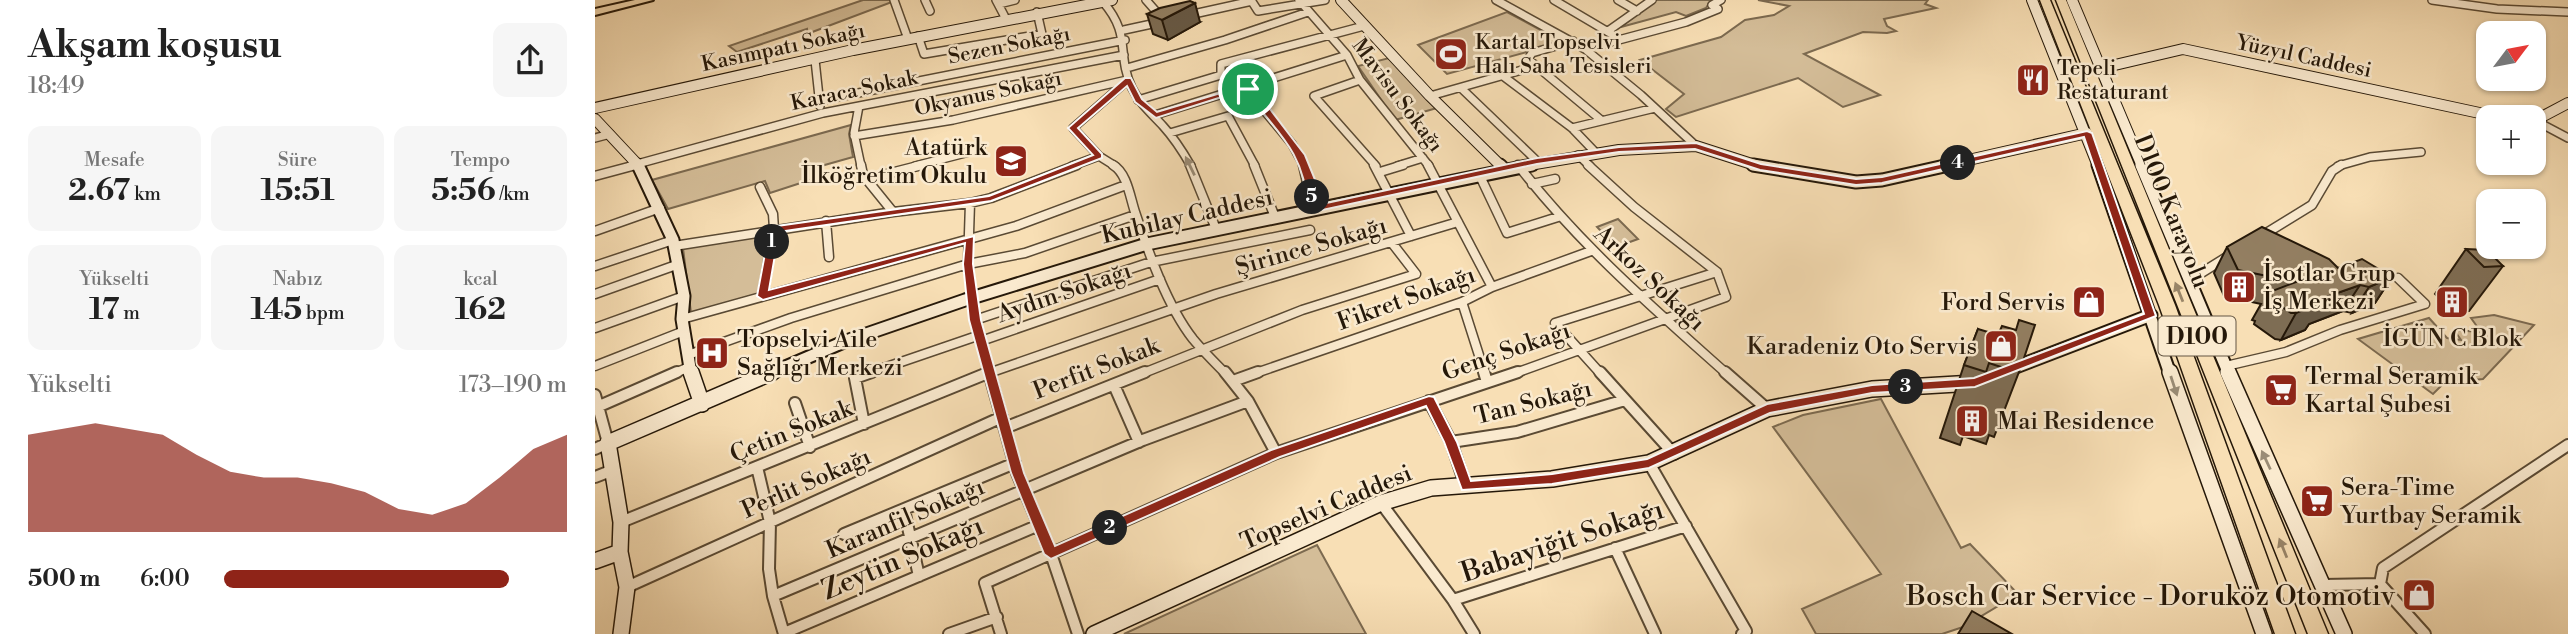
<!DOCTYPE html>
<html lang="tr">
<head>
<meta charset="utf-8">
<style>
	body { margin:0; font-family:"Libre Bodoni",serif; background:#f6f6f6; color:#222; height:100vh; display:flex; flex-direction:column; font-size:26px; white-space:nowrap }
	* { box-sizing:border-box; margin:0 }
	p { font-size:23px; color:#767676 }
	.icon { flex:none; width:38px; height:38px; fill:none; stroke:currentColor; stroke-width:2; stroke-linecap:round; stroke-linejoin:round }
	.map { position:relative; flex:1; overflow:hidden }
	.side { display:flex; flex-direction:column; background:#fff; width:595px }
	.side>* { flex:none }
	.needle { width:46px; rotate:58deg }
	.controls { position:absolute; left:1881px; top:21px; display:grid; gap:14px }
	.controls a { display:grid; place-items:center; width:70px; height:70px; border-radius:14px; background:#fff; box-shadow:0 2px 5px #0004; font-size:35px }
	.pin { position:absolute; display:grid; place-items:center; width:60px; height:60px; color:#fff; margin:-30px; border:4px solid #fff; border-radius:50%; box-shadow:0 2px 7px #0007 }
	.km { position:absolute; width:35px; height:35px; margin:-18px; border-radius:50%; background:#222; color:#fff; font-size:19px; line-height:35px; text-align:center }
	.round { display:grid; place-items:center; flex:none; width:74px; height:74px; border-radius:14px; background:#f6f6f6 }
	.overview { display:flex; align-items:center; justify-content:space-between; height:119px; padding:0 28px }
	h1 { font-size:38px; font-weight:700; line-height:52px }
	.figures { display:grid; grid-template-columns:repeat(3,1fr); gap:10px; height:119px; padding:7px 28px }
	.figures div { display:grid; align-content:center; border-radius:14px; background:#f6f6f6; text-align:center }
	.figures b { font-size:30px; font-weight:700 }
	.figures small { font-size:19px; font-weight:400 }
	.figures p { font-size:19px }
	.chart { height:196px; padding:14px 28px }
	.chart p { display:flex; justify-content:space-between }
	.chart svg { width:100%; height:126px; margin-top:7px; fill:#8f2418; opacity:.7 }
	ul { padding:0 28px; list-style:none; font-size:23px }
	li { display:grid; grid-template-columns:112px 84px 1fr; align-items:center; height:52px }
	li i { height:18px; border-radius:9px; background:#8f2418 }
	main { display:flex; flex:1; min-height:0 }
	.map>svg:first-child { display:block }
</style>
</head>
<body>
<main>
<section class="side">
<div class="overview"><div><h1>Akşam koşusu</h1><p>18:49</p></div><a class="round"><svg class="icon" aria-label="share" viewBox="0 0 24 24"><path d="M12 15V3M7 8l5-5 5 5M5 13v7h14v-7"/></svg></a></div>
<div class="figures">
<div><p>Mesafe</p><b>2.67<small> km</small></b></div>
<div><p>Süre</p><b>15:51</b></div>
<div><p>Tempo</p><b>5:56<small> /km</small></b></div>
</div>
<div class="figures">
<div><p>Yükselti</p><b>17<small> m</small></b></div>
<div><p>Nabız</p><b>145<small> bpm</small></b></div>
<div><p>kcal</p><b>162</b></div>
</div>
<div class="chart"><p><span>Yükselti</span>173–190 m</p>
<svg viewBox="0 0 160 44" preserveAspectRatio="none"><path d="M0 44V10L10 8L20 6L30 8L40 10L50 17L60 23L70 25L80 25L90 27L100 30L110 36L120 38L130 34L140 25L150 15L160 10V44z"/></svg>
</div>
<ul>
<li><b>500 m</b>6:00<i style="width:83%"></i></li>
</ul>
</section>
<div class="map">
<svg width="1973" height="634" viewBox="0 0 1973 634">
	<rect width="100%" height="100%" fill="#f8dfb5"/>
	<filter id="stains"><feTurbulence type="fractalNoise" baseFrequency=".00286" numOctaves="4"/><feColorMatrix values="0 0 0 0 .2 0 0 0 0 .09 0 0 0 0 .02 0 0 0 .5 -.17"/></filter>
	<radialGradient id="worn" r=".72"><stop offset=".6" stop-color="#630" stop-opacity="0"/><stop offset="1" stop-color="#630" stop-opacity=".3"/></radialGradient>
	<!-- green -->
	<path fill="#d4bd98" stroke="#7c6a50" stroke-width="2" d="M268,0H302L212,34V29L142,52L134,46Z
		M1061,0H1116L1111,8L1091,16L1081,12L1026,27Z
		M1163,0H1333L1330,4L1341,8L1289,19L1292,26L1301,31L1292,33L1268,32L1209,54L1285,95L1248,107L1203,78L1081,117L1071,109L1089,94L1045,60L1126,37L1150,20L1179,15L1194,6Z
		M912,12L968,42L852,74L823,45Z
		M794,58L842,108L800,120L763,66Z
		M256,125L254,134L258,157L219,168L221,178L175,193L170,181L73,209L57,180Z
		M1023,219L1043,239L1021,247L1002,227Z
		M173,234L163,294L96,313L88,248Z
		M1899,315L1939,325L1888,379L1849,383L1838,394L1763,339L1834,318L1852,338L1866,340L1859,330L1886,332L1876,318Z
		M1286,399L1366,548L1375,544L1423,594L1368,627L1347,634H1221L1207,609L1286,574L1178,427L1208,415Z
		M722,545L771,634H529Z"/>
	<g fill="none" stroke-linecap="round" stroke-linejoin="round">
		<!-- street-far2 casing -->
		<g stroke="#5a4a34" stroke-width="10">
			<path id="street-far2" d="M299,0L313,39
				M330,0L335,11
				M401,0L411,19
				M551,0L566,17
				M656,0L663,11L730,0
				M704,0L752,55L765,80L834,166
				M901,0L990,49L1046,95L1101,146
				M959,0L1025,39
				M1023,0L1042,11
				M1837,0L1902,9L1973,12
				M508,2C537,35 521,54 537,88C544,103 557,114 568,126C579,138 588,152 596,166
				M404,4L420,0
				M594,15L657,1
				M529,30L566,22
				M1013,31L1057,0
				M323,36L329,54L447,34L442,12
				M978,41L937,53L933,59L1006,120
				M990,49L1091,22L1123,9L1117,5L1126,0
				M220,60L225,106
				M532,68L630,40L713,12
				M908,76L977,128L1000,152
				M765,80L719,96L781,166
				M653,86V91L697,144L709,166
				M866,88L942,161
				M835,96L941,66
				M543,100L626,75V64L769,26
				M223,101L530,40
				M264,106L259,133L266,166
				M560,115L752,55
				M1941,121L1973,138
				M977,128L1060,108
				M575,133L633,116L660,166
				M259,136L358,120L532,80
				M0,138L15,134
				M983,155L995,166
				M35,166L228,113L529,55
				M320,166L386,149
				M477,166L504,156
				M520,166L504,156L478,128L533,80
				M802,166L828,158
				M1743,166L1775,157L1826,152"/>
		</g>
		<!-- street-far1 casing -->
		<g stroke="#5a4a34" stroke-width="11">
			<path id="street-far1" d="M266,165L268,175L298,212
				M518,165C532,173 535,197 540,212C553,251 572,306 598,339C608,351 620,363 631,374
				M595,165L621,229
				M659,165L680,217
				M708,165L718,209
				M779,165L816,236
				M833,165L897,287
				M923,165C983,243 1058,308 1132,374
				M993,165L1039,207L1122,272
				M785,172L808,165
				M884,174L912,233L963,217
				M0,176L41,165
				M272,179L327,165
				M937,184L960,179
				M165,187L178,214L179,229L168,296
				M375,203L373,264L380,320L395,374
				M231,221L234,257
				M0,231L65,208
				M1665,237L1717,205L1737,171L1746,165
				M79,246L298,212L375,203L396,198L482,165
				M0,266L78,240
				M1595,280L1635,255
				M0,294L84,264
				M867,302L890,374
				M87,319L421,226L531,185
				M380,320L556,262L715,230
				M0,328L89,296
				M386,341L565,279
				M93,355L196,318L373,264L430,253L540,215
				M0,366L89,331
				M1631,366L1691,352L1745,330L1830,304L1803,278
				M78,374L94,367
				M271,374L385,335
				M391,374L621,294L863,222
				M546,374L707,310L821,274L797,243
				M658,374L867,302L897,287L996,251
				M918,374L1131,297L1122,272
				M1006,374L960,323L1122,272"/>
		</g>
		<!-- street casing -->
		<g stroke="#5a4a34" stroke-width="14">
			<path id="street" d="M394,372L422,473L456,554L483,634
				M630,372L653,401L681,453
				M889,372L892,382
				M1005,372L1079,454
				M1130,372L1172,409
				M638,381L663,372
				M519,385L544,442
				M0,395L13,443L0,449
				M834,401L856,442L871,487
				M200,403L215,447
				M0,408L82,372
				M269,424L260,378L277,372
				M412,427L550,372
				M856,442L922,432L1030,400
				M1054,463L1151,631L1147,634
				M162,467L175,522L174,569L178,596L189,634
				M0,477L18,470
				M786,503L858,600L879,634
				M309,510L324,576
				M26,522L395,372
				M249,534L420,463
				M1020,548L1060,634
				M1785,584L1830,634
				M1728,585L1785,584L1788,568L1973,445
				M32,587L407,417
				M178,596L548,440L653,401
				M858,600L1091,526
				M189,633L444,525
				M354,634L402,617
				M406,634L390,583L681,453L923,372"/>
		</g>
		<!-- secondary-far2 casing -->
		<g stroke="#251809" stroke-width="12">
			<path id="secondary-far2" d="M746,0L835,96L906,166
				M1437,0L1503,166
				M1477,0L1547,166
				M1507,68L1588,49L1903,117
				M0,108L258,50L517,0
				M0,119L44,166
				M1939,121L1973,103
				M928,166L1024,150L1101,146L1163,166
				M1347,166L1492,133"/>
		</g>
		<!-- secondary-far1 casing -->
		<g stroke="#251809" stroke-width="15">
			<path id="secondary-far1" d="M43,165L78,240L89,296L87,319L96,374
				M905,165L909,169
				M1158,165L1261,182L1287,180L1354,165
				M1503,165L1575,374
				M1546,165L1634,374
				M1413,370L1556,315
				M174,374L251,341L370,300L552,244L937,165"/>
		</g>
		<!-- secondary casing -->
		<g stroke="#251809" stroke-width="18">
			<path id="secondary" d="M96,372L107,404
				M1575,372L1669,634
				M1633,372L1749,634
				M0,561L25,552
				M26,634L32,587L25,552L26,522L13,443L178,372
				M499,634L786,503L836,488L957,479L1054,463L1172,409L1277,389L1379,383"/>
		</g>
		<!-- primary casing -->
		<g stroke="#251809" stroke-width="4">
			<path id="primary" d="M40,0H58L0,15V9Z"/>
		</g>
		<!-- highway casing -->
		<g stroke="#251809" stroke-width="3">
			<path id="highway" d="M1445,0H1455L1580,305L1700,634H1680L1564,305Z
				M1461,0H1471L1733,634H1713Z"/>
		</g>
		<!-- street-far2 -->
		<use href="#street-far2" stroke="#faeacf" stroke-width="7"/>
		<!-- street-far1 -->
		<use href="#street-far1" stroke="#faeacf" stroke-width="8"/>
		<!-- street -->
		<use href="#street" stroke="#faeacf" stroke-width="10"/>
		<!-- secondary-far2 -->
		<use href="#secondary-far2" stroke="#faeacf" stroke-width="10"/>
		<!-- secondary-far1 -->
		<use href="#secondary-far1" stroke="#faeacf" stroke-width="11"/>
		<!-- secondary -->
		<use href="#secondary" stroke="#faeacf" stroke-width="15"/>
		<!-- primary -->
		<use href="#primary" fill="#f8dfb5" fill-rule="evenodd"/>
		<!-- highway -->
		<use href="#highway" fill="#f8dfb5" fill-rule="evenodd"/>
	</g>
	<!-- wall -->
	<path fill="#7e6d54" stroke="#251809" stroke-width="2" d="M552,14L605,22L573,40L558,34Z
		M1632,247L1743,268L1797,277L1780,303L1757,313L1748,311L1714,324L1710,330L1686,340L1680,339L1659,324L1660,321L1657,320L1666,304L1629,296L1619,273Z
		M1871,249L1908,266L1874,311L1857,312L1840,294Z
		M1383,329L1427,364L1399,437L1394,435L1391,444L1368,436L1365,445L1345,438L1369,365Z"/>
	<!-- shaded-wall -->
	<path fill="#675945" stroke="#251809" stroke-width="2" d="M600,3L605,22L573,40L567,20Z
		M1797,277L1780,303L1757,313L1774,287Z
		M1765,285L1748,311L1714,324L1710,330L1686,340L1701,313L1722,300Z"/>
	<!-- building -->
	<path fill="#937f62" stroke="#251809" stroke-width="2" d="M595,1L600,3L567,20L552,14L565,8Z
		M1667,227L1734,259L1743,268L1767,259L1797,277L1774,287L1765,285L1722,300L1726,303L1701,313H1696L1673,297L1676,296L1672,293L1701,282L1643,270L1632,247Z
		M1871,249L1892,250L1908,266L1889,267Z
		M1424,320L1440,325L1427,364L1422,362L1418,371L1394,363L1391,372L1369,365L1383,329L1403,335L1407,326L1421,330Z
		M1377,611L1417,634H1363Z"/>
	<!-- one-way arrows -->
	<defs><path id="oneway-solid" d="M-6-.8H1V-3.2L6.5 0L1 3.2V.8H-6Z" transform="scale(1.75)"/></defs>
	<g fill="#9a8c76">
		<use href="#oneway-solid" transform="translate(595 166) rotate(-116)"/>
		<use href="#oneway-solid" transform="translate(1579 386) rotate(72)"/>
		<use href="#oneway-solid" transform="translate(1671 460) rotate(-115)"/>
	</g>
	<g fill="#998568">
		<use href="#oneway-solid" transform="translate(1584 292) rotate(-112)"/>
		<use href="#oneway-solid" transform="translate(1688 548) rotate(-112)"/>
	</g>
	<!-- route -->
	<path fill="#8f2418" stroke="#fff" stroke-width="2" fill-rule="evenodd" d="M530,78H536L547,99L562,112L656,84L710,155L721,182L722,205L942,158L1024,147L1101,143L1166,164L1261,179L1287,177L1492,131L1497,133L1561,316L1380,387L1277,393L1175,413L1054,468L957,484L867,490L849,442L831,406L685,457L456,559L449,554L416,473L374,320L368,264L370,243L168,300L162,296L175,227L394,196L498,155L473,128ZM532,86L540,102L561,118L649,90C682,132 710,152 713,209L718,212L942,164L1024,152L1100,149L1165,170L1261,185L1287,183L1489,137L1549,314L1379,378L1277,385L1172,404L1052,459L957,474L876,481L862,442L839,397L834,396L676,450L460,546L429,473L386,320L378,264L379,236L174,290L184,232L396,201L507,158V154L483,128Z"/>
	<!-- icons -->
	<defs>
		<g id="stadium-square" transform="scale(1.75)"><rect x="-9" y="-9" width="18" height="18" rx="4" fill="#8f2418" stroke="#faeacf"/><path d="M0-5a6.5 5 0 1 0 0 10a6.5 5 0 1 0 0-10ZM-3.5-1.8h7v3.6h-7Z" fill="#fff"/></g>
		<g id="restaurant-square" transform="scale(1.75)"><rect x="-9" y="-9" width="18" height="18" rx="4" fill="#8f2418" stroke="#faeacf"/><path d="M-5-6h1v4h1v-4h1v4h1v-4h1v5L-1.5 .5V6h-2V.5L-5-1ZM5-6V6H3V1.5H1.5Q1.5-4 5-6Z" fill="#fff"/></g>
		<g id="school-square" transform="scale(1.75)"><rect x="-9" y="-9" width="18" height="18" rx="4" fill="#8f2418" stroke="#faeacf"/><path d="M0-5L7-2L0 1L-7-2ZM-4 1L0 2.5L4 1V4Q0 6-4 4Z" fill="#fff"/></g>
		<g id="building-square" transform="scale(1.75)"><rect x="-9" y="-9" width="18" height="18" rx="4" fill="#8f2418" stroke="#faeacf"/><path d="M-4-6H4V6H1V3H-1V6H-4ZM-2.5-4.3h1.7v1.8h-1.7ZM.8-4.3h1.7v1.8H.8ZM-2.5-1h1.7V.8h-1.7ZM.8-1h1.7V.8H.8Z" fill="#fff"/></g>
		<g id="shop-square" transform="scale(1.75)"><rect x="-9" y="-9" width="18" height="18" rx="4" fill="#8f2418" stroke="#faeacf"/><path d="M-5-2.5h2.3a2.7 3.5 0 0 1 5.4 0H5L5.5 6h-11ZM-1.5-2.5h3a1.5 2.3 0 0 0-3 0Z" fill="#fff"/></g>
		<g id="hospital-square" transform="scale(1.75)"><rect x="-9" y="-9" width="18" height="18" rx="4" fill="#8f2418" stroke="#faeacf"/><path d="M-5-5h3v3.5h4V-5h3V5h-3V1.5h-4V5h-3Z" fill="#fff"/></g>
		<g id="supermarket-square" transform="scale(1.75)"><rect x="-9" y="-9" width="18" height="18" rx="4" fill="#8f2418" stroke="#faeacf"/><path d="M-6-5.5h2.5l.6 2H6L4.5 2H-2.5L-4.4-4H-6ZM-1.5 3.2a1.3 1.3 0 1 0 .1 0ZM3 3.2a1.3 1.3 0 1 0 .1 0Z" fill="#fff"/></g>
	</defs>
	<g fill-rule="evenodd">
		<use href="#stadium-square" x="856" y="54"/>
		<use href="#restaurant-square" x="1438" y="80"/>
		<use href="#school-square" x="416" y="161"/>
		<use href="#building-square" x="1644" y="287"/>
		<use href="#shop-square" x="1494" y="302"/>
		<use href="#building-square" x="1857" y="302"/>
		<use href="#shop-square" x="1406" y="346"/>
		<use href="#hospital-square" x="117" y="353"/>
		<use href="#supermarket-square" x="1686" y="390"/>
		<use href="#building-square" x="1377" y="421"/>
		<use href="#supermarket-square" x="1722" y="501"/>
		<use href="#shop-square" x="1824" y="595"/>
	</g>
	<g text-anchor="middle" stroke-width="5" stroke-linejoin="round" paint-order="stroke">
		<!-- far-poi labels -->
		<g font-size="21" fill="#251809" stroke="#faeacf" text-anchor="start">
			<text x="880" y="49">Kartal Topselvi<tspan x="880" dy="24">Halı Saha Tesisleri</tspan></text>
			<text x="1462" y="75">Tepeli<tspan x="1462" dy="24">Restaturant</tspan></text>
		</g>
		<!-- far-street labels -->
		<g font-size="21" fill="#251809" stroke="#faeacf">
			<text transform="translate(414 45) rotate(-11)" y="7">Sezen Sokağı</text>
			<text transform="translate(188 47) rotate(-12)" y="7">Kasımpatı Sokağı</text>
			<text transform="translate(1709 56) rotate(12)" y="7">Yüzyıl Caddesi</text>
			<text transform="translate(259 90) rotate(-12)" y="7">Karaca Sokak</text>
			<text transform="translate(393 93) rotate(-12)" y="7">Okyanus Sokağı</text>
			<text transform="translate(803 95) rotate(53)" y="7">Mavisu Sokağı</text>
		</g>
		<!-- shield labels -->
		<rect fill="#faeacf" stroke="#655744" stroke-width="2" x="1563.5" y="316.5" width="77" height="39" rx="5"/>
		<g font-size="23" font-weight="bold" fill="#251809">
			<text x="1602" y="344">D100</text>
		</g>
		<!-- poi labels -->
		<g font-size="24" fill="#251809" stroke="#faeacf" text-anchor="start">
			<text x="392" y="155" text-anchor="end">Atatürk<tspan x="392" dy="28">İlköğretim Okulu</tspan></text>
			<text x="1668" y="281">İsotlar Grup<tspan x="1668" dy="28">İş Merkezi</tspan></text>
			<text x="1470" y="310" text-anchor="end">Ford Servis</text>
			<text x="1857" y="346" text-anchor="middle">İGÜN C Blok</text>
			<text x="142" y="347">Topselvi Aile<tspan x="142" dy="28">Sağlığı Merkezi</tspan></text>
			<text x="1382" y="354" text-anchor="end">Karadeniz Oto Servis</text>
			<text x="1710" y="384">Termal Seramik<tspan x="1710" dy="28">Kartal Şubesi</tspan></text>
			<text x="1402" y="429">Mai Residence</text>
			<text x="1746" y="495">Sera-Time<tspan x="1746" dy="28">Yurtbay Seramik</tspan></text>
		</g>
		<!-- street labels -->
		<g font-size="24" fill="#251809" stroke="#faeacf">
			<text transform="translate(1577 211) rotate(68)" y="8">D100 Karayolu</text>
			<text transform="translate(592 216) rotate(-13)" y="8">Kubilay Caddesi</text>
			<text transform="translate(716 246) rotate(-16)" y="8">Şirince Sokağı</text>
			<text transform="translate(1055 278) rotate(43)" y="8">Arkoz Sokağı</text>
			<text transform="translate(469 292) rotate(-19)" y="8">Aydın Sokağı</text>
			<text transform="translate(811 298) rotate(-20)" y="8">Fikret Sokağı</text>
			<text transform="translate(911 351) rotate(-19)" y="8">Genç Sokağı</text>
			<text transform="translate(501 368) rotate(-21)" y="8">Perfit Sokak</text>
			<text transform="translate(938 402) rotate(-14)" y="8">Tan Sokağı</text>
			<text transform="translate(196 431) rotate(-22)" y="8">Çetin Sokak</text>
			<text transform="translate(211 483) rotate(-24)" y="8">Perlit Sokağı</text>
			<text transform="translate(731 507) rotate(-23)" y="8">Topselvi Caddesi</text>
			<text transform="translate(310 518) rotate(-23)" y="8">Karanfil Sokağı</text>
		</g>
		<!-- near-street labels -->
		<g font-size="28" fill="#251809" stroke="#faeacf">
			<text transform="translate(967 540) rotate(-18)" y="10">Babayiğit Sokağı</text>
			<text transform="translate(307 557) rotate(-23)" y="10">Zeytin Sokağı</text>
		</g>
		<!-- near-poi labels -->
		<g font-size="28" fill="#251809" stroke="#faeacf" text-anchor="end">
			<text x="1800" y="605">Bosch Car Service - Doruköz Otomotiv</text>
		</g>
	</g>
	<rect width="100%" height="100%" filter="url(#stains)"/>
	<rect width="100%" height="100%" fill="url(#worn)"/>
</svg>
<div class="controls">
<a><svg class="needle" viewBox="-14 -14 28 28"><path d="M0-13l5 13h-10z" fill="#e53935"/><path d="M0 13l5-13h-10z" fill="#767676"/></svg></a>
<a>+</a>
<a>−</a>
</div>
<div class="pin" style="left:653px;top:89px;background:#1e9e55"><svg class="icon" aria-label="arrive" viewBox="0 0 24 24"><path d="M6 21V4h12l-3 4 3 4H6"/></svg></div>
<b class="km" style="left:177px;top:242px">1</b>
<b class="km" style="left:515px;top:528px">2</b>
<b class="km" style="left:1311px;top:387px">3</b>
<b class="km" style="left:1363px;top:163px">4</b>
<b class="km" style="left:717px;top:197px">5</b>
</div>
</main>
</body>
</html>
